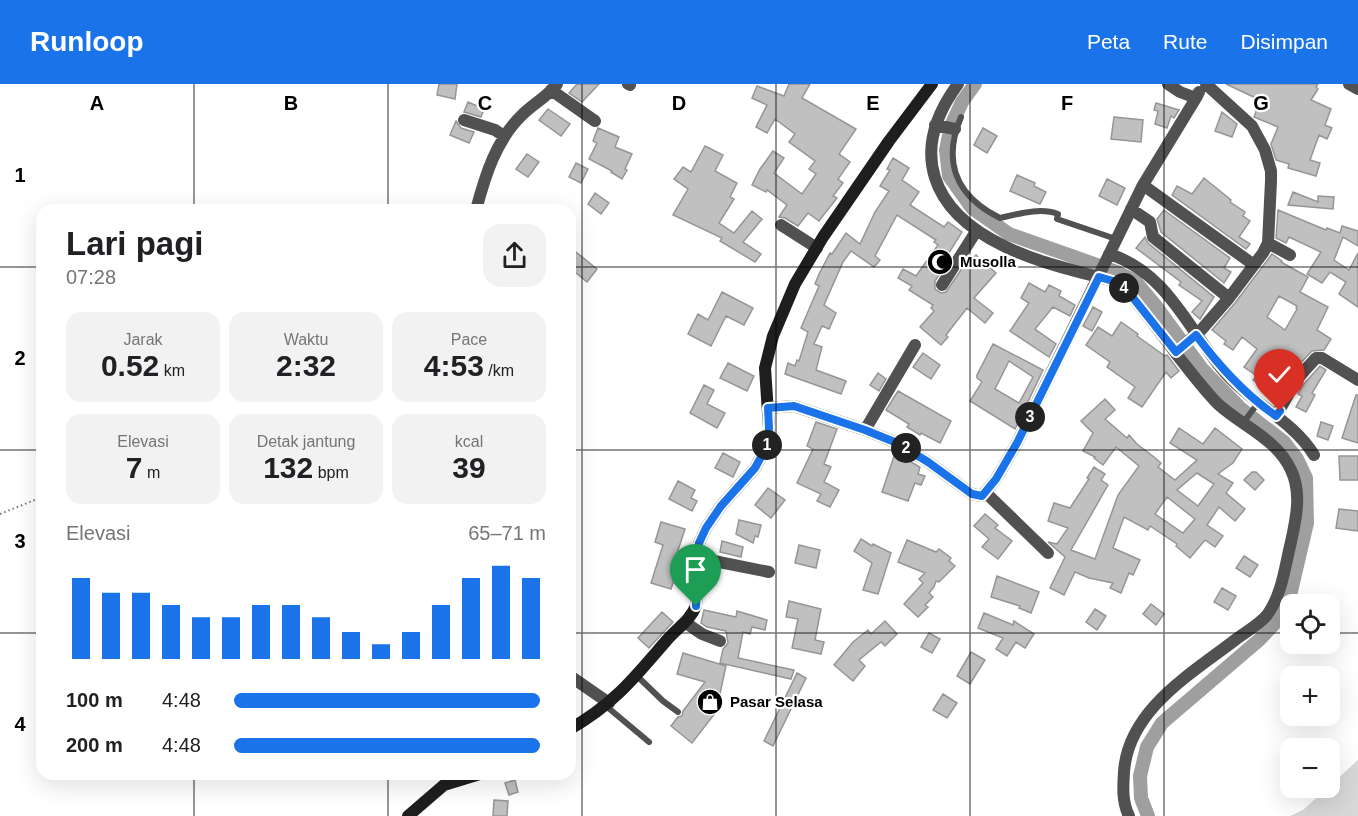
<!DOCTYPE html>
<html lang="id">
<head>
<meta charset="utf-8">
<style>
	body { margin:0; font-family:Helvetica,sans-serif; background:#f2f2f2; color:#202124; height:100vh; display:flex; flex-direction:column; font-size:22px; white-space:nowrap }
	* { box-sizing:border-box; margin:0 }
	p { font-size:20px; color:#757577 }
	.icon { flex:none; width:33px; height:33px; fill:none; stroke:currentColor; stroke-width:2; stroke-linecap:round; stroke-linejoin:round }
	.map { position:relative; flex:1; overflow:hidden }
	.details { position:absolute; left:36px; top:120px; width:540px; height:576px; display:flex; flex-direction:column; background:#fff; border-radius:18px; box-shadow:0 6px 24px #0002 }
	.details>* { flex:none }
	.buttons { position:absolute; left:1280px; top:510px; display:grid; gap:12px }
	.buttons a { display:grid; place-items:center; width:60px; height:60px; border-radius:12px; background:#fff; box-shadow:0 6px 24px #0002; font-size:30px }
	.pin { position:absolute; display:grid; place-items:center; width:51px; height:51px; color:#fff; margin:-62px -26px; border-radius:50% 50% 50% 0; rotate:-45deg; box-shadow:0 0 6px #0007 }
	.pin .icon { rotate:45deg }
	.km { position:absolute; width:30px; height:30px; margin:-15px; border-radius:50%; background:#222; color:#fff; font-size:16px; line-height:30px; text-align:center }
	.round { display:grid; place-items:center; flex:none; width:63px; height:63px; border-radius:18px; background:#f2f2f2 }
	.summary { display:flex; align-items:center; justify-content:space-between; height:102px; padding:0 30px }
	h1 { font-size:33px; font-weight:700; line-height:45px }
	.metrics { display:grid; grid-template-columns:repeat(3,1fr); gap:9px; height:102px; padding:6px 30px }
	.metrics div { display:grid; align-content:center; border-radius:15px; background:#f2f2f2; text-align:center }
	.metrics b { font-size:30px; font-weight:700 }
	.metrics small { font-size:16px; font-weight:400 }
	.metrics p { font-size:16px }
	.chart { height:168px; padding:12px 30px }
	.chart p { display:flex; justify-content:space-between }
	.chart svg { width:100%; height:108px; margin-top:6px; stroke:#1a73e8; stroke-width:6 }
	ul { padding:0 30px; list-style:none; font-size:20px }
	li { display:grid; grid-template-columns:96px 72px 1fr; align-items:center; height:45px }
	li i { height:15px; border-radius:8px; background:#1a73e8 }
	header { display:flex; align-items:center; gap:36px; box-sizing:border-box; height:84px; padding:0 30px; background:#1a73e8; color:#fff }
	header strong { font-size:28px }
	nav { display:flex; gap:33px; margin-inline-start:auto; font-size:21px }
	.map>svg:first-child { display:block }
</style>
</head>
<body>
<header>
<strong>Runloop</strong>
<nav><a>Peta</a><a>Rute</a><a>Disimpan</a></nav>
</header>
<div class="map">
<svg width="1358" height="732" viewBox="0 0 1358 732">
	<rect width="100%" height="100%" fill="#fff"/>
	<!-- green -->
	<path fill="#d8d8d8" d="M1358,676V732H1290L1303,726Z"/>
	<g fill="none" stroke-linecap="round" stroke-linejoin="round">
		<!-- canal -->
		<path stroke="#9f9f9f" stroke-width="14" d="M975,0L962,18L951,42L946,66L949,92L972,124L1009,150L1117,188L1135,197L1155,221L1202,285L1240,324L1284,358L1297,375L1306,394L1307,439L1289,516L1275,539L1259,556L1162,639L1147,663L1140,692L1141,714L1148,732"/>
	</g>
	<!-- building -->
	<path fill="#c0c0c0" stroke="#959595" stroke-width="1.5" fill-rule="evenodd" d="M439,0H457L455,15L437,11Z
		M577,0H599L582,18L569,9Z
		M789,0H810L802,14L856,45L839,70L850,78L838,95L843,99L833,112L837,114L819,137L808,129L798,142L785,134L779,133L787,121L767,106L766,108L752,101L760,85L773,67L784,74L774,89L802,110L816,90L809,85L815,77L789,58L795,50L775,35L767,49L756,43L767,21L752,14L757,2L784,12Z
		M1226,0H1318L1316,3L1318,5L1311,16L1331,25L1325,41L1332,44L1327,55L1319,51L1310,76L1320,79L1316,92L1288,84L1289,80L1276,76L1271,60L1278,43L1254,33L1260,16Z
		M468,18L484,25L481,33L464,28Z
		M1156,19L1179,26L1174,34L1171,32L1167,44L1155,40L1158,27L1154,26Z
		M548,25L570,40L561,52L539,36Z
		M1222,28L1237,40L1232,53L1215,47Z
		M1114,33L1143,36L1141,58L1111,55Z
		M456,37L461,44L474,48L469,59L450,51Z
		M598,44L619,53L615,63L632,70L625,85L627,86L622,95L611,88L612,87L589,75L597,59L593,57Z
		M983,44L997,52L987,69L974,61Z
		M705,62L723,71L715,87L737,99L730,113L734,115L719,139L734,149L752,127L762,135L743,158L761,170L755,178L720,157L722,154L673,131L688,105L674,95L683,83L691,88Z
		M527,70L539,78L528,93L516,85Z
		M893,74L909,84L902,96L919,108L910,121L944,143L948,138L962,148L947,172L950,174L935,197V205L941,209L946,208L963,183L964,184L976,171L996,189L974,214L993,229L985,239L967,224L946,251L948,253L941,261L920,243L934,227L931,224L933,221L909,206L912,202L898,194L903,185L916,192L938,161L934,158L936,156L897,131L875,172L880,176L874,183L851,167L843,178L824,221L836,229L829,245L822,242L814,260L822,263L816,286L846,297L841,310L785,290L788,279L795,282L797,276L799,277L808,248L801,244L819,202L815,200L819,190L830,169L832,170L846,149L860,160L875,128L889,107L880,102L890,86L887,85Z
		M576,79L588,85L581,99L569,93Z
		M1017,91L1035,99L1034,102L1046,108L1040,120L1010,107Z
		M1204,94L1231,116L1230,118L1245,128L1243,132L1250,137L1239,153L1250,160L1246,165L1172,111L1177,102L1192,110Z
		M1107,95L1125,104L1117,121L1099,112Z
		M1293,108L1318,118V112L1334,113L1333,125L1288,121Z
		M595,109L609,119L601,130L588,120Z
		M1164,126L1230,174L1224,184L1231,188L1224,199L1161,148L1157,135Z
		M1278,126L1326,146L1327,144L1340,149L1342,142L1358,147V162L1343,153L1334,176L1349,186L1358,169V223L1339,210L1346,198L1330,188L1322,199L1307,190L1321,168L1289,153L1286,159L1276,154Z
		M1145,153L1148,159L1214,213L1200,235L1192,228L1202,217L1179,201L1181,198L1136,164Z
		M576,168L597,185L587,198L570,184V176Z
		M1272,170L1282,177L1281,178L1308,193L1300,208L1328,223L1317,246L1331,255L1324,266L1312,267L1294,286L1281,277L1261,302L1253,296L1257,292L1244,283L1257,265L1242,253L1233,266L1224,260L1226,257L1212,246L1235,219ZM1279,212L1297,222L1296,224L1297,225L1285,246L1267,233Z
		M1029,199L1045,208L1049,201L1061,207L1059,212L1075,221L1070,232L1053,223L1035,245L1056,260L1049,273L1010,247L1029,219L1021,214Z
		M722,208L753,224L744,241L726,232L711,262L688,250L698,230L708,236Z
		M1093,223L1102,228L1092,247L1083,242Z
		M1121,238L1138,250L1137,252L1165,272L1167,271L1179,287L1171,294L1166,288L1142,323L1128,314L1135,303L1107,283L1110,278L1086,261L1098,243L1112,252Z
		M993,260L1043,286L1015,345L970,317L982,298L977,294V291ZM1009,277L1033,293L1019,319L995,305Z
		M923,269L940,281L931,295L913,283Z
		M728,279L754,292L747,307L720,294Z
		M1320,282L1326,286L1312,309L1315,311L1306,328L1296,323L1302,312L1298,310L1304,300Z
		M878,289L886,295L879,307L870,301Z
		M704,301L714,306L707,320L725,329L717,344L690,329Z
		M898,307L951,337L940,359L921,349L920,351L907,343L909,340L886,326Z
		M1356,311H1358V359L1342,354Z
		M1105,315L1115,326L1105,335L1127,354L1129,351L1137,360L1154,373L1161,379L1158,383L1175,396L1197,376L1170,359L1179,344L1203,360L1215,344L1242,365L1233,379L1218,390L1233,399L1226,409L1245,425L1235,437L1219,423L1207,441L1223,452L1215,463L1205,456L1190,474L1176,462L1177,460L1150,442L1148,446L1124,433L1113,464L1140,476L1133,491L1129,489L1121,509L1110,504L1113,499L1089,494L1075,488L1064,511L1050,504L1065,473L1048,458L1057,460L1068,444L1048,437L1054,419L1070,424L1089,395L1087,394L1094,383L1105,390L1101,396L1108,401L1071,466L1095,475L1118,411L1139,382L1116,363L1103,381L1094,374L1095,373L1083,367L1093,349L1081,337ZM1197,389L1214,400L1198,422L1177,406ZM1167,413L1195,435L1183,449L1155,430Z
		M816,338L837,345L824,380L831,383L824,398L839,406L830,423L817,417L821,410L797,399L813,365L807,362Z
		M1321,338L1333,342L1328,356L1317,352Z
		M723,369L740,378L733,393L715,384Z
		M895,369L920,383L918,390L925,392L921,401L915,399L908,417L882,408Z
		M1339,372H1358V396H1340Z
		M1252,388H1256L1264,396L1255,406L1244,396Z
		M678,397L695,406L691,414L697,417L692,427L669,415Z
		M768,404L785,416L771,434L755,421Z
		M1339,425L1358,427V447L1336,444Z
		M985,430L998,441L995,444L1012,457L998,475L982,463L989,455L974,442Z
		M739,436L761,441L758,453L755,452L753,459L736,450Z
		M661,438L685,445L671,488L676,490L671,505L651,499L663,461L655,458Z
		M861,455L872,462L873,460L891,469L878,510L863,506L872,479L854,467Z
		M907,456L936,468L939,465L951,474L949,477L955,482L939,498L936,497L934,503L929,509L933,513L925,521L928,523L918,533L904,520L923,499L919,495L925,489L898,478Z
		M722,457L743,463L741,473L720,468Z
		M799,461L820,466L816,484L795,479Z
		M1244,472L1258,481L1250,493L1236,484Z
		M997,492L1039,508L1031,529L1019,524L1020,522L991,513Z
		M1222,504L1236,512L1228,526L1214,518Z
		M789,517L821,525L815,556L824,558L821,570L792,564L798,535L786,533Z
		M1151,520L1164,530L1156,541L1143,530Z
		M1095,525L1106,532L1097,546L1086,538Z
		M704,526L736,533L737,527L767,536L765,546L752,543L750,550L743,548L738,574L794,586L791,595L720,579L723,565L728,559L726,547L707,543L701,539Z
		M662,528L673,538L649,564L638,554Z
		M984,529L1013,541L1014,537L1034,550L1025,564L1016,558L1007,572L996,565L1003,554L978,544Z
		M885,537L897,550L885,562L881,558L859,576L865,582L853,597L834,581L853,558L868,546L871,550Z
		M929,549L940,555L932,569L921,563Z
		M971,568L985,576L970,600L957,592Z
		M683,569L726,582L716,628L692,659L671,642L678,633L682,632L683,627L705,598L677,590Z
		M797,589L806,594L773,662L764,657Z
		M943,610L957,619L947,634L933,626Z
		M515,696L518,708L509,711L505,699Z
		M494,716L508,717L507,732H493Z"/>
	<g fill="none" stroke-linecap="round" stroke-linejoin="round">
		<!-- path -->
		<path stroke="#737373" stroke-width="2" stroke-dasharray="1.5 3" stroke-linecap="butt" d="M0,430L42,413"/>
		<!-- lane -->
		<path stroke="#515151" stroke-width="6" d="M961,33C942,78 956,112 1000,134C1018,130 1040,123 1058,130L1057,135L1116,155
			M1243,339L1258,319
			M637,592L663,617L678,628
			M606,622L649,658"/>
		<!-- street -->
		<path stroke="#515151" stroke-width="12" d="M628,0L630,1
			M958,0C908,68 931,127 1004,162C1038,179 1077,187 1113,197L1130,210C1146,230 1162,250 1177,271C1190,287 1203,305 1218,320C1242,342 1277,355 1291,386C1302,409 1296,435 1291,458C1285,482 1282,511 1267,531C1259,541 1245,548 1235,556C1191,590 1128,626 1124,688C1123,703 1122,718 1129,732
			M1168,0L1180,8L1196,14L1199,8
			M1349,0L1358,5
			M551,6L595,37
			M464,36L495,46L504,52
			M935,41L955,45
			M1143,101L1254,181
			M1131,125L1150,138L1153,153L1229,214
			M476,126C485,92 496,56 522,31C533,20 547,13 557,0
			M781,141L817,164
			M1268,159L1290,171
			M1109,170C1170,189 1190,251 1229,293C1256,322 1293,337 1314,371
			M942,201L977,146
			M1176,268L1202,245L1229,214L1263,169L1268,159L1271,97V87L1265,66L1252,42L1206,0
			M768,324L794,322L865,346L897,359L928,378L972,410L982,412L996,395L1017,359L1143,101L1196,14
			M1276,332L1297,295L1316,274H1322L1358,296
			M865,346L915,261
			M985,408L1048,469
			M699,474L769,488
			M686,539L702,550L720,557
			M570,592L609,619"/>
		<!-- secondary -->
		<path stroke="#1e1e1e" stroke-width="12" d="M570,645C614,620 634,594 666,557C677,544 689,538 696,522L699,459L706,444L721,422L755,384L767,362L769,344L765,284L773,252L795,200L823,153L889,57L932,0
			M408,732L444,701L480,690"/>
	</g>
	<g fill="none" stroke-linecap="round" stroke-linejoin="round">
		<!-- route casing -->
		<g stroke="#fff" stroke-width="12">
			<path id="route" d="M696,522L699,459L706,444L721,422L755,384L767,362L769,344L768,324L794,322L865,346L897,359L928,378L972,410L982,412L996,395L1017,359L1099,193L1113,197L1130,210L1176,268L1196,251C1219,282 1243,309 1276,332L1280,327"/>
		</g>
		<!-- route -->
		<use href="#route" stroke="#1a73e8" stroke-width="8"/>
	</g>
	<!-- grid -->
	<path fill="none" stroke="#000" stroke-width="1.5" stroke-opacity="0.55" d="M194,0V126M388,0V126M582,0V732M776,0V732M970,0V732M1164,0V732M0,183H42M570,183H1358M0,366H42M570,366H1358M0,549H42M570,549H1290M1329,549H1358M194,690V732M388,690V732"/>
	<!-- icons -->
	<defs>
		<g id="mosque-disc" transform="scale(1.35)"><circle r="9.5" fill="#000" stroke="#fff"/><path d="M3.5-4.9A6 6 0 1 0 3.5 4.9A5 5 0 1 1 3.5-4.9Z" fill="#fff"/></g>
		<g id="shop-disc" transform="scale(1.35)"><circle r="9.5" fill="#000" stroke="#fff"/><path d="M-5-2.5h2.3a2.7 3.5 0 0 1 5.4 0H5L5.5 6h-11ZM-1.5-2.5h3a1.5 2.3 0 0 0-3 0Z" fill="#fff"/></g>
	</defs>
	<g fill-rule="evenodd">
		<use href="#mosque-disc" x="940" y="178"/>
		<use href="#shop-disc" x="710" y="618"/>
	</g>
	<g text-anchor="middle" stroke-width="4.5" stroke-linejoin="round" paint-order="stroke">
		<!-- poi labels -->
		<g font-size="15" font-weight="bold" fill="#000" stroke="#fff" text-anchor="start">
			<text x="960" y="183">Musolla</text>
			<text x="730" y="623">Pasar Selasa</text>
		</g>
	</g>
	<g font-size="20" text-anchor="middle" font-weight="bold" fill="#000" stroke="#fff" stroke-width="4.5" stroke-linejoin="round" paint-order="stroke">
		<text x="97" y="26">A</text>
		<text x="291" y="26">B</text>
		<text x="485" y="26">C</text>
		<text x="679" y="26">D</text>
		<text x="873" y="26">E</text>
		<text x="1067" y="26">F</text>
		<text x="1261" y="26">G</text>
		<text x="20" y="98">1</text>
		<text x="20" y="281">2</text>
		<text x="20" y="464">3</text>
		<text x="20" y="647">4</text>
	</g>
</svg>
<div class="buttons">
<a><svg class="icon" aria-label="locate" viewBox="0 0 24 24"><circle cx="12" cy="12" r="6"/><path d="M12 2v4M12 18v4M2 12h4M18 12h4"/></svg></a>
<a>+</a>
<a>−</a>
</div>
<div class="pin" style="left:696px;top:522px;background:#1e9e55"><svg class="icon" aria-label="arrive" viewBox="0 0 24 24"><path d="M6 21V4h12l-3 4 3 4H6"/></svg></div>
<div class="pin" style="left:1280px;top:327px;background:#d93025"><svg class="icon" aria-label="check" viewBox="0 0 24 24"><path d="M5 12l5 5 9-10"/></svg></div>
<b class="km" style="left:767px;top:361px">1</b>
<b class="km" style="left:906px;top:364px">2</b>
<b class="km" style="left:1030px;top:333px">3</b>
<b class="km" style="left:1124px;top:204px">4</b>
<section class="details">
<div class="summary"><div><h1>Lari pagi</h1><p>07:28</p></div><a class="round"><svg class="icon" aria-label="share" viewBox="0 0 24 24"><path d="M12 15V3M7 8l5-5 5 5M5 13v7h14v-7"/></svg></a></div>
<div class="metrics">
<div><p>Jarak</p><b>0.52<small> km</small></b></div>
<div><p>Waktu</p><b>2:32</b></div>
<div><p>Pace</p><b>4:53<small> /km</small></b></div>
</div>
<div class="metrics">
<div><p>Elevasi</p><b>7<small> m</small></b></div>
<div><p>Detak jantung</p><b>132<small> bpm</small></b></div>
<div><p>kcal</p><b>39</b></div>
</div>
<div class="chart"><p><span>Elevasi</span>65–71 m</p>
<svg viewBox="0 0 160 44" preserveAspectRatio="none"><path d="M5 44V11M15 44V17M25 44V17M35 44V22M45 44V27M55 44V27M65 44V22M75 44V22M85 44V27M95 44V33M105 44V38M115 44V33M125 44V22M135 44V11M145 44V6M155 44V11"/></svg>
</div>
<ul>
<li><b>100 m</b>4:48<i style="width:98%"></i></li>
<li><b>200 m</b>4:48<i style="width:98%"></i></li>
</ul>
</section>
</div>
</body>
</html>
